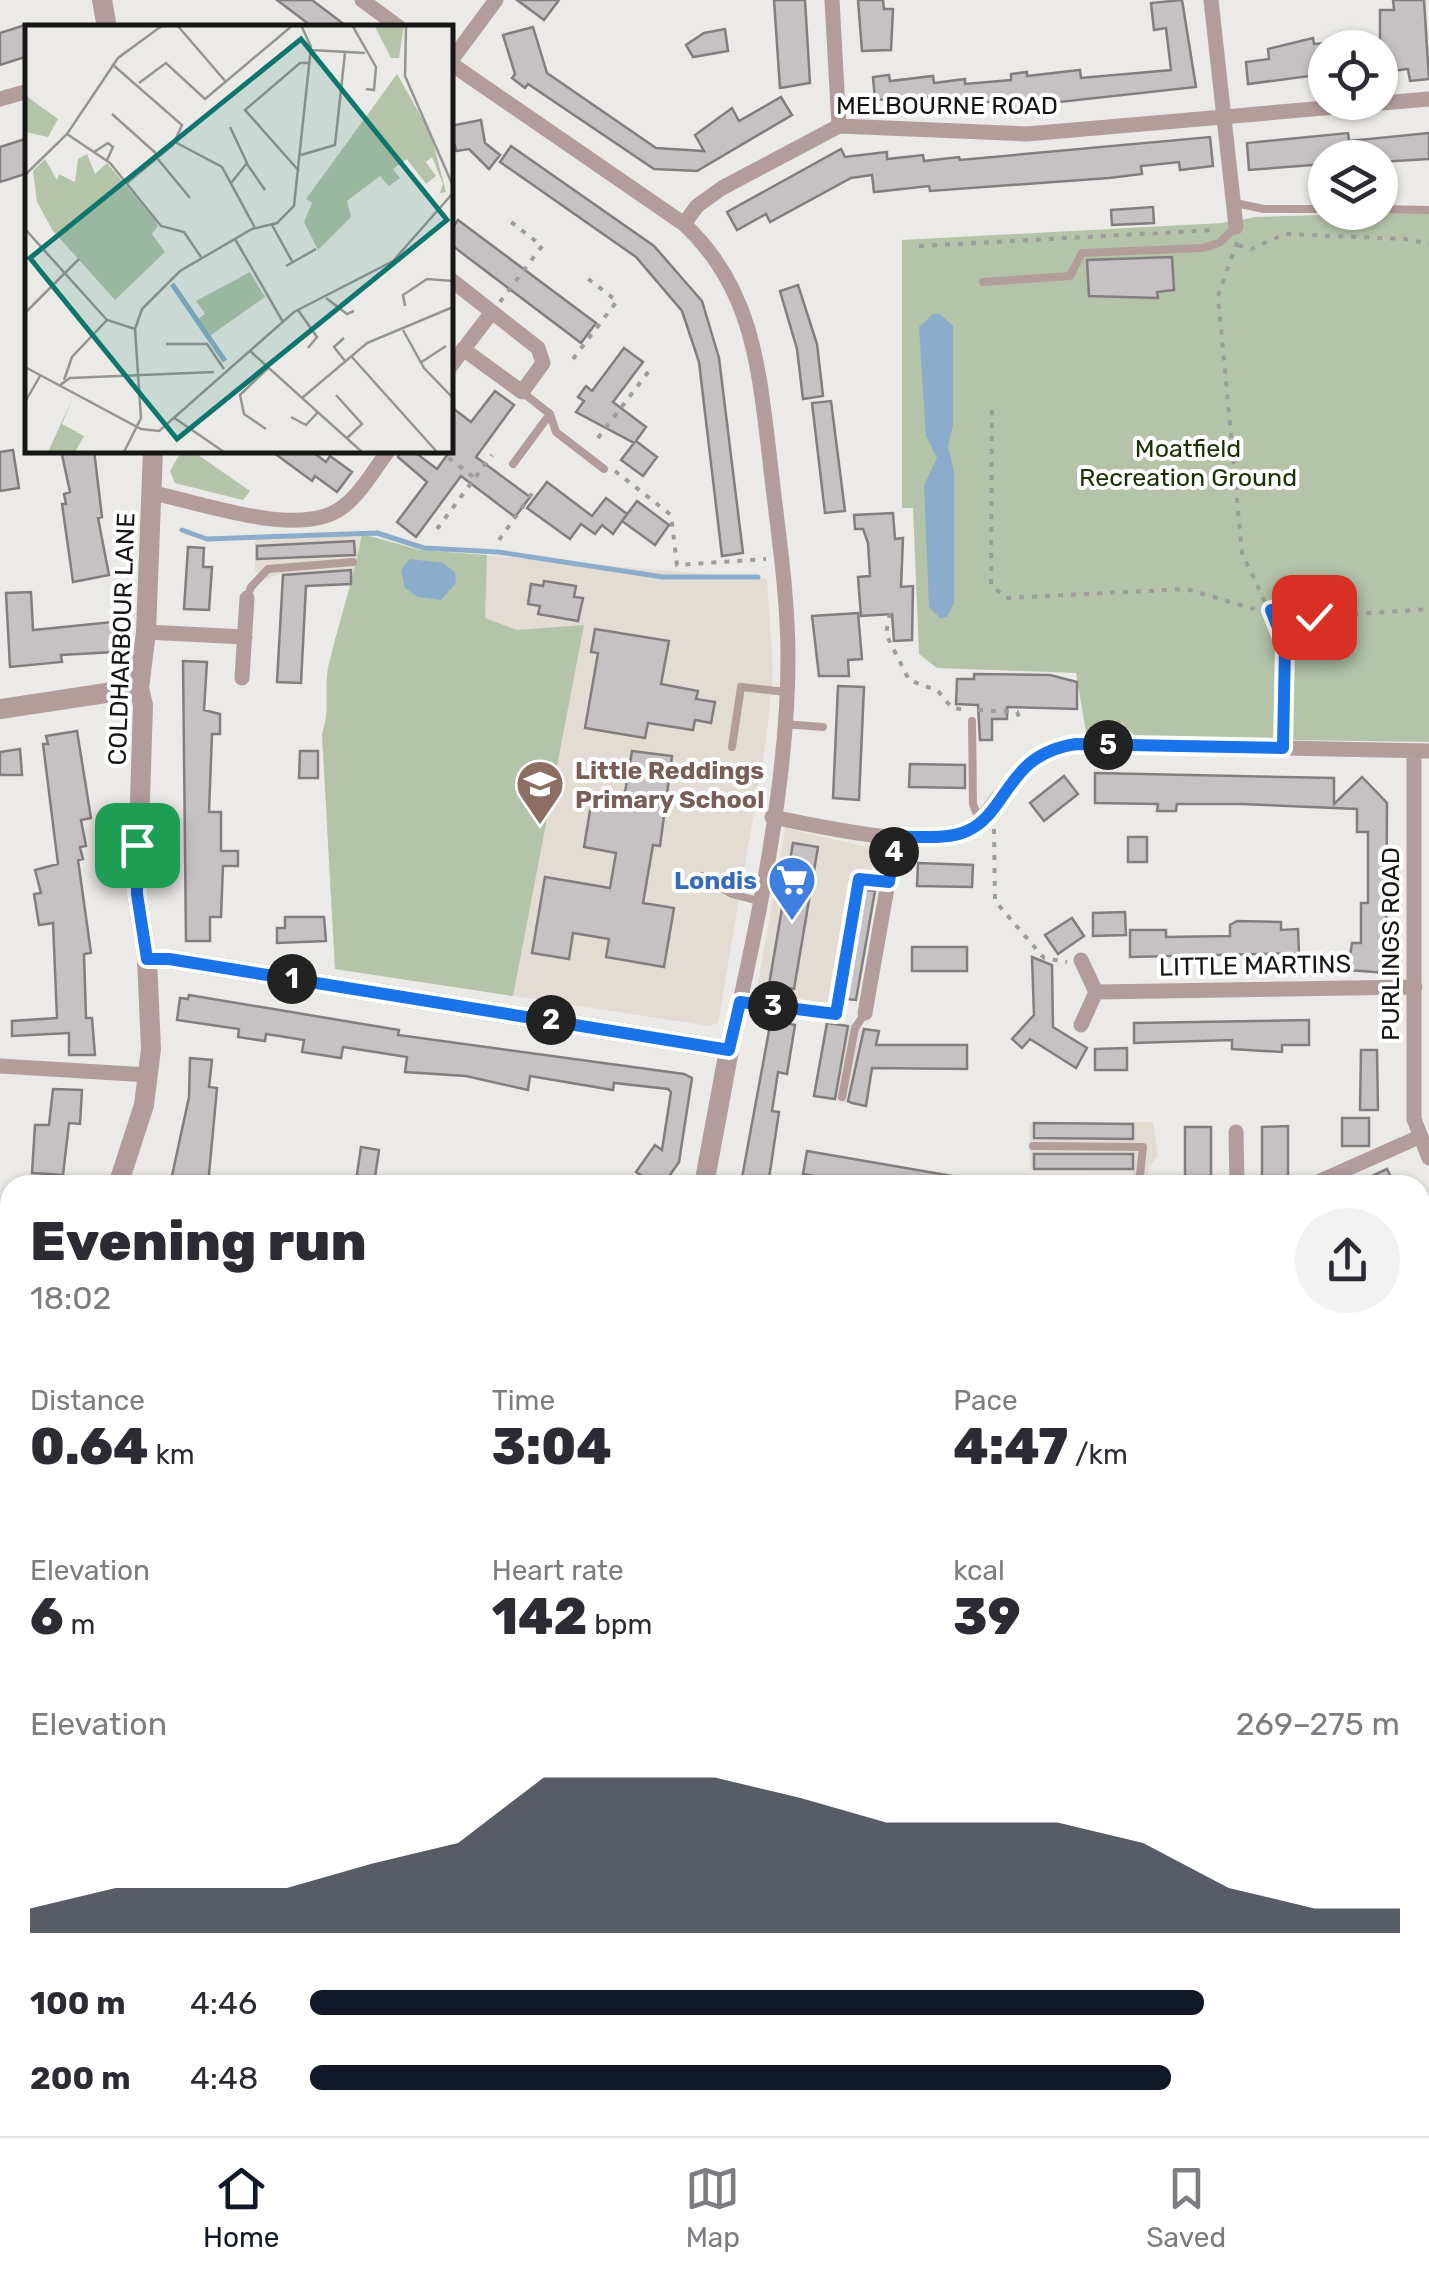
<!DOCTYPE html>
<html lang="en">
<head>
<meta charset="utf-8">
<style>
	body { margin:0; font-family:Rubik,sans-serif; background:#f2f2f3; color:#2b2b33; height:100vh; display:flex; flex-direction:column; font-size:38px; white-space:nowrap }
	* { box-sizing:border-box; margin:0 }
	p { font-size:32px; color:#7c7c81 }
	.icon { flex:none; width:55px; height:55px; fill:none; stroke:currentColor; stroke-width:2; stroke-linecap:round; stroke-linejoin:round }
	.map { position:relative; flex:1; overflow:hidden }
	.panel { position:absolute; left:0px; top:1175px; width:1430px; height:962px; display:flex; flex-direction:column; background:#fff; border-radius:30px 30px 0 0; box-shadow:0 2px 8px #0004 }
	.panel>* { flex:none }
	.tools { position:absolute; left:1308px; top:30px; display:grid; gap:20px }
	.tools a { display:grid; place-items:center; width:90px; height:90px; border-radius:50%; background:#fff; box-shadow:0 2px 8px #0004; font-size:50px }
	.pin { position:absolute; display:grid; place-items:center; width:85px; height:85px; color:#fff; margin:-42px; border-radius:20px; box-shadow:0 5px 15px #0006 }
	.km { position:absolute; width:50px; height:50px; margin:-25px; border-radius:50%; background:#222; color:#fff; font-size:28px; line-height:50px; text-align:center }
	.round { display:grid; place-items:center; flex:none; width:105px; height:105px; border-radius:52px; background:#f2f2f3 }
	.overview { display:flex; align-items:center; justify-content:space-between; height:170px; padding:0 30px }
	h1 { font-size:55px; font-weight:800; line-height:75px }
	.figures { display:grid; grid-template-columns:repeat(3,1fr); gap:15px; height:170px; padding:10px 30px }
	.figures div { display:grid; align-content:center }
	.figures b { font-size:50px; font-weight:800 }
	.figures small { font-size:28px; font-weight:400 }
	.figures p { font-size:28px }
	.chart { height:280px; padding:20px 30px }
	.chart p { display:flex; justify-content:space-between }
	.chart svg { width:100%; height:180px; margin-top:10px; fill:#111827; opacity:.7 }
	ul { padding:0 30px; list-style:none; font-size:32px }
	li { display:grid; grid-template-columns:160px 120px 1fr; align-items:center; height:75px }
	li i { height:25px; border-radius:12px; background:#111827 }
	.menu { display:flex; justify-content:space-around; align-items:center; height:140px; border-top:2px solid #e1e1e2; background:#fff; font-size:28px; color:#7c7c81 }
	.menu a { display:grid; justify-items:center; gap:5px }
	.menu .selected { color:#111827 }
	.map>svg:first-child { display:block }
</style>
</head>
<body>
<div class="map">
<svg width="1429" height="2136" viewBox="0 0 1429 2136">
	<rect width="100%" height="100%" fill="#eceae6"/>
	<!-- built -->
	<path fill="#e2dcd2" d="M362,534L420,550L767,579L773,671L766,741L718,1023L710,1026L335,969L322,734L330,711L327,669L353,584L283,587L282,573L268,579L255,571V539Z
		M785,828L875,849L871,874L851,876L832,1006L756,995Z
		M825,1022L878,1030L867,1107L814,1097Z
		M1153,1122L1158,1156L1148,1169L1146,1185H1132L1133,1171L1030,1169L1029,1123Z
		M115,2128H801L803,2136H117Z"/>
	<!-- green -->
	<path fill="#b3c4a9" d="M1429,212V742L1137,738L1122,723L1095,724L1086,732L1076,673L937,668L919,654L913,508H902V240L1222,223L1256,217Z
		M182,450H191L250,491L243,500L175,483L170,471Z
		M362,534L420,550L487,555L485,618L517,630L584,625L513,996L335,969L322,734C331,707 323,689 329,664C339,620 354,579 362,534Z
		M449,2128H801L803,2136H449Z"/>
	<!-- water -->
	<path fill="#8bacca" d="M933,314H940L953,326V425L948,446L954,472V603L947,617L940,618L929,607L924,485L937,458L926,436L919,327Z
		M410,559L443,563L455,572L456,583L441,600L418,597L405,588L401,570Z"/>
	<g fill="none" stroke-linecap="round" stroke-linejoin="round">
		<!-- stream -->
		<path stroke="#8bacca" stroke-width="5" d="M182,530L207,539L377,533L424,548L498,552L663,577H758"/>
	</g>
	<!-- building -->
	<path fill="#c6c2c4" stroke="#827e80" stroke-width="2.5" d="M277,0H312L349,28H314Z
		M517,0H559L544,20Z
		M774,0H805L810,83L780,88Z
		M858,0H883L884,9H893L891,50L862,51Z
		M1182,0L1196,87L1014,107V101L934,104L933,97L875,100L873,77L889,75L890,81L933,76L934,83L965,79V84L1011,80V74L1027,72V76L1080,70L1081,78L1171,70L1166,28L1154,30L1151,3Z
		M1393,0H1424L1429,79L1410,81L1408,69L1385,72L1380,68V10H1394Z
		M28,24V56L0,65V33Z
		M533,27L547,73L656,148L704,151L695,135L732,108L739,121L781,97L792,115L697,171L654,169L528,84L525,88L512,78L515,74L503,35Z
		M725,29L728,51L693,57L686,45L704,33Z
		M1313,38L1314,44L1325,43V74L1248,84L1246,62L1269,59L1268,49Z
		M481,120L485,143L500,155L489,169L469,149L456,151L455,146L450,147V126Z
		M1348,133L1349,141L1429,133V159L1380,162V158H1325V164L1249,170L1247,143Z
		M1210,137L1213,166L1180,170L1179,162L1141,166L1142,174L1109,178L930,191L929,186L874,192L872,175L851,178L770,222L766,214L737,230L727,212L841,149L845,157L887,152V159L923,155L924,161L959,157L960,160Z
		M28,138V173L0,182V147Z
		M511,146L654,246L702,301L719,358L743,553L722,556L699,362L682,311L636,257L500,162Z
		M1153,207L1154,223L1112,225L1111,210Z
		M458,220L596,323L581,343L450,244V231Z
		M1172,257L1174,290L1157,292L1158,298L1089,296L1087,260Z
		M798,285L817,344L823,396L803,399L797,349L780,291Z
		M624,348L643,362L613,402L646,427L636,441L657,457L643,476L621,460L634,443L576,412L584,401L578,397L586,386L592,391Z
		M495,391L514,405L476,457L530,497L515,517L461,476L416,537L397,522L427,482L398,457L400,450H412L437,469L450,451V406L471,422Z
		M831,401L845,511L825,513L812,403Z
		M13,450L19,488L0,491V452Z
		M61,450H94L102,517L98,518L109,575L73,582L62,504H66L64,494L70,492Z
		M270,450H310L326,462L330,456L352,472L337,492L315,476L312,481Z
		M547,482L592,516L606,498L627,514L613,534L602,525L595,534L581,524L570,539L527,508Z
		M637,501L669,525L655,545L622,521Z
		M893,513L895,539L903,538L901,587L913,586L912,640L894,641L892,614L861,616L858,577L870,576L868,543L863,529H855L854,515Z
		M354,541L355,555L257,559V546Z
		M188,547L204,548L203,567H212L209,610L184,609Z
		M351,570V584L306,586L301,683L277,682L283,575Z
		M544,581L576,586L574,597L583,598L578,621L538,614L540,606L528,604L531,584L543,586Z
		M31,592L33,630L112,622L114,652L61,655L62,662L10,667L6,593Z
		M858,613L862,659L848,660L849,676H819L812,616Z
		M595,629L669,641L661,684L698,691L696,699L715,702L711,723L695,720L693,730L648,723L645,738L585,728L598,653L591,652Z
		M183,661L207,662L204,710L220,714V734H212L209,812H221V851H238V866H223L221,917H210V941H186Z
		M974,674L1050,675L1077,682V709L1007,707V719H992V740H980L978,705L956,704L957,679H974Z
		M838,686L864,687L859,800L833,798Z
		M77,731L91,818L81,820L86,846L80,847L83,859L78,860L91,953L84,954L86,1018H92L95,1055H69V1033L12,1036V1021L57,1018L53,923L39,925L34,894L41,893L35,870L58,864L43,744H48L46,736Z
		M20,749L22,775H0V752Z
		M300,751H318V778H299Z
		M632,751L672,756L660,846L653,845L643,903L674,908L664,967L606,957L609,939L573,933L569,959L532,953L545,877L610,888L616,853L584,847L591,805L622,810Z
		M910,764L965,765V788L909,787Z
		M1095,773L1334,778V804L1362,777L1387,803L1386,973L1348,970L1352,943H1361V903H1368V832H1357V809L1242,804H1177L1176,811H1157L1158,804L1095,803Z
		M1064,776L1078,794L1044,821L1030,803Z
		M1128,837H1147V862H1128Z
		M793,843L818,847L794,989L769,985Z
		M918,863L973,865L972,887L917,886Z
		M866,890L875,891L856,1000L846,999Z
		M1125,912L1126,935L1093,936V913Z
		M285,917H324L326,941L277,943V928H285Z
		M1072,918L1084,936L1058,954L1045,935Z
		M1237,921L1281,922V930L1298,929L1299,953L1130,957V930H1166V937L1230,936V925Z
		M912,947H967V971H912Z
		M1032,957L1052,965L1053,1027L1087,1048L1076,1068L1030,1039L1022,1048L1012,1039L1034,1015Z
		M189,995L399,1030L398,1035L684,1074L692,1078L679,1162L663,1185H641L645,1178L636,1172L655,1145L662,1150L671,1092L668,1089L614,1083L613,1090L530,1076L528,1090L466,1076L405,1072L407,1057L343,1047L341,1058L302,1052L304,1040L266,1034L265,1041L238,1037L239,1029L177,1020L180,998L188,999Z
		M771,1020L795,1025L787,1074L778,1072L772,1111L779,1112L768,1185H751L741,1183Z
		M1309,1020V1045H1282V1052L1232,1049V1040L1134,1043V1023Z
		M827,1023L848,1026L835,1099L814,1096Z
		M864,1029L879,1031L876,1045H967V1069L872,1068L866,1106L852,1103L848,1101Z
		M1127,1048V1070H1095V1049Z
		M1361,1050H1377L1378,1110H1360Z
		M190,1058L212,1060L209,1087L217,1088L208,1185H170L189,1097Z
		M53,1089L82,1090L80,1124L69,1123L63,1175L32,1173L35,1125H49Z
		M1342,1118H1369V1146H1342Z
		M1034,1123L1133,1124V1139L1034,1138Z
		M1288,1126V1180L1262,1181V1127Z
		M1185,1127H1211V1185H1185Z
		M361,1147L379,1150L374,1184L356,1181Z
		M807,1151L958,1177L957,1185H867L803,1174Z
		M1034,1154H1133V1169H1034Z
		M1387,1169L1395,1185H1353Z"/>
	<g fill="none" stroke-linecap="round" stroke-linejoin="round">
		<!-- path -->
		<path stroke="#9e9d9a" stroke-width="4" stroke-dasharray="5 8" stroke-linecap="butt" d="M1237,242L1218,296L1242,553L1285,645L1283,733
			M1238,245L1251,249L1285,234L1405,239L1429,244
			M919,246L1216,230
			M500,302L542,246L506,218
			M573,359L617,301L587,278
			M992,410L991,585L1006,598L1187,589L1250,608L1314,617L1429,609
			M598,438L652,367
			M438,450L475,478
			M615,471L671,515L677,565L766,559
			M437,529L492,455
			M499,540L536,488
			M890,613L886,634L909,680L938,691L952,708L968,710
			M978,710L1017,712L1021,722
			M994,829L995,901L1044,958L1067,962
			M1420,1252L1429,1248
			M1420,1283L1429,1294
			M1420,1416L1429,1409
			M1420,1439L1429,1440
			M0,1745L10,1747"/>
		<!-- service -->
		<path stroke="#b29d9b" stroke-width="8" d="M1235,203L1264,209H1325
			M1380,209L1429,210
			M983,282L1070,276L1082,253L1203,248L1219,243L1236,227
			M522,392L550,414L556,432L604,469
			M513,464L550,414
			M247,598L251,587L268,569L353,562
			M972,721L973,804L979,820
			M783,724L823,727
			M732,747L741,687L786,692
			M702,876L732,894L759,901
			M740,1002L836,1014L859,879L889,882
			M842,1097L855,1028L865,1013
			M1033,1146L1143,1147L1139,1185
			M262,2136L293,2135"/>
		<!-- minor -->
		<path stroke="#b29d9b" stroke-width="15" d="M362,0L400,28
			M832,0L839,126
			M1211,0L1236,227
			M450,62L496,0
			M450,63L684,224L697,206L722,188L839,126L1027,134L1429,99
			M0,99L28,91
			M684,224C754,289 759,371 770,461C777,526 788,592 788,658C788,782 757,929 729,1050
			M450,279L538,348L543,363L522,392L463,349
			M450,367L492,312
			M152,493C202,502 302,541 344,506C362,492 375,468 389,450
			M146,632L245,637
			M242,678L247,598
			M1414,751V1119L1429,1158
			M772,817C818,826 930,853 971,829C982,822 988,810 996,800C1016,772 1041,749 1076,744L1429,751
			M1081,960L1096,992L1081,1025
			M1096,992L1415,987
			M865,1013L896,837
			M0,1066L149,1075
			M1236,1132L1237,1185
			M1311,1185L1419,1137
			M0,1304L10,1302
			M1027,2128L1036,2136"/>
		<!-- tertiary -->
		<path stroke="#b29d9b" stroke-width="20" d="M102,0L107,28
			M0,709L139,688
			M147,959H169L729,1050L704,1185
			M118,1185L144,1105L151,1049L147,959L137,894L143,705L139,688L146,632L153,450
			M88,2128L90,2136
			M1323,2128L1332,2136"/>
	</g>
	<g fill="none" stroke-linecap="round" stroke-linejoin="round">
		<!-- route casing -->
		<g stroke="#fff" stroke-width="20">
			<path id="route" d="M137,845V894L147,959H169L729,1050L740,1002L836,1014L859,879L889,882L896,837C919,836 947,840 967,831C1009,812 1006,754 1076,744L1283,748L1285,645L1271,610L1314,617"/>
		</g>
		<!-- route -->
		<use href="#route" stroke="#1a73e8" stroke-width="12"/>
	</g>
	<!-- icons -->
	<defs>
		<g id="school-pin" transform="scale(2.5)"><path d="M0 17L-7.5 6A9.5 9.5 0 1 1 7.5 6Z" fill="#8d6e63" stroke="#fff"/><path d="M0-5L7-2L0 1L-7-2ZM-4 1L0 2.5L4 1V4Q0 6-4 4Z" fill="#fff"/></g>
		<g id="supermarket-pin" transform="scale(2.5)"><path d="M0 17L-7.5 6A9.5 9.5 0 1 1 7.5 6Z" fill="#3f7fe0" stroke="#fff"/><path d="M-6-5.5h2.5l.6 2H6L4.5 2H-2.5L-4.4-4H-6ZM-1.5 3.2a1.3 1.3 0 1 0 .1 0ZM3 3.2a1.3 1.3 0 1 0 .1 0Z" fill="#fff"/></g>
	</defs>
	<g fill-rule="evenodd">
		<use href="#school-pin" x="540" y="784"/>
		<use href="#supermarket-pin" x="792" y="880"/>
	</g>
	<g text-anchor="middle" stroke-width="8" stroke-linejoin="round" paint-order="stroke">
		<!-- street labels -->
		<g font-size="25" fill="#161614" stroke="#fff">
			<text x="947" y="114">MELBOURNE ROAD</text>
			<text transform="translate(121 639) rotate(-88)" y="9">COLDHARBOUR LANE</text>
			<text transform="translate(1390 944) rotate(-90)" y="9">PURLINGS ROAD</text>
			<text transform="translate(1255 965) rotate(-1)" y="9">LITTLE MARTINS</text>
		</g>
		<!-- park labels -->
		<g font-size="25" fill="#173300" stroke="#fff">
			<text x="1188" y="457">Moatfield<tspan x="1188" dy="29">Recreation Ground</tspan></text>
		</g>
		<!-- education labels -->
		<g font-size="25" font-weight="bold" fill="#785e54" stroke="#fff" text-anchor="start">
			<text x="575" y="779">Little Reddings<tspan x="575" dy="29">Primary School</tspan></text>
		</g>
		<!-- shop labels -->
		<g font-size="25" font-weight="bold" fill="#366cbe" stroke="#fff" text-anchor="end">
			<text x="757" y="889">Londis</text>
		</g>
	</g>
	<!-- overview -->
	<g transform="translate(25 25)">
		<rect width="428" height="428" fill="#eceae6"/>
		<path d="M349,0H379L374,33H366ZM372,49L406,109L421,167L415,168L418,159L407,132L401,137L411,151L401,159L382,134L368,144L375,153L364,161L355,151L322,176L326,192L293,225L279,197L287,178L281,174ZM0,70L33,94L23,112L0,107ZM62,129L70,149L82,138L129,194L133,201L127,209L140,227L90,275L28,206L12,177L8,146L20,134L32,155L34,149L50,157L53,134ZM225,247L240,272L182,313L172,295L180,289L171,276ZM48,372L37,399L59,411L50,427H23Z" fill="#b3c4a9"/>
		<path fill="none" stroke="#8bacca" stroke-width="5" d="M147,259L200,336"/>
		<path fill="none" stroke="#969592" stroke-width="2.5" d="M152,0L201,57M327,0L351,42L349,65L341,64M381,0L380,51L428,161M286,25L340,28M87,39L157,100L148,120L102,158M114,58L141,38L180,74L268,0M87,89L134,131M205,102L222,138L206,158M42,109L85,138L136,201L159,207L176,232M150,117L197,142L230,203M69,127L83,118L88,122L82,135M276,130L310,120L320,28M132,133L165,173M222,139L240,165M274,146L220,85L275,38H285M0,150L42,109L93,33L138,0M247,200L268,238M0,204L82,295L110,304L116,393L99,427M210,214L258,297M261,241L291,224M301,273L322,289L329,286M380,281L378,270L402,254L428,256M273,285L292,312L283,323M0,288L54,234M110,304L117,284L155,246L227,204L252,198L269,181L286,22L276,0M378,305L399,343L428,373M319,313L309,322L320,336M141,319H182L199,344M225,326L337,427M326,331L412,427M395,338L421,321M0,342L116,404L134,406L269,287L368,236L428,168M39,355L47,332L82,295M35,360L45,353L189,347M311,370L337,399L322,413M277,373L342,318L428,282M0,377L15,351M148,392L199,427M266,392L281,400L293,387M241,404L219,389L215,370L243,343"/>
		<path fill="#0f766e" fill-opacity="0.15" stroke="#0f766e" stroke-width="5" d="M276,14L422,195L152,414L5,233Z"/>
		<rect width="428" height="428" fill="none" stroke="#161614" stroke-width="5"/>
	</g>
</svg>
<div class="tools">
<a><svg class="icon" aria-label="locate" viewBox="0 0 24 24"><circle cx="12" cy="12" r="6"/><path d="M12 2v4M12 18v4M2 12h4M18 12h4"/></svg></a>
<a><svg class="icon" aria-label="layers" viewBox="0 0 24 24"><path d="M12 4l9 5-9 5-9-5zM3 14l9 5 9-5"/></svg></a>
</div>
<div class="pin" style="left:137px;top:845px;background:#1e9e55"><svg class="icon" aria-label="arrive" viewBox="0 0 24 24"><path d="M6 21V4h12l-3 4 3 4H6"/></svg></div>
<div class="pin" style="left:1314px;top:617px;background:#d93025"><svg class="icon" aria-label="check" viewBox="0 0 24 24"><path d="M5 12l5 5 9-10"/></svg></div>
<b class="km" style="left:292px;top:979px">1</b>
<b class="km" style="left:551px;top:1020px">2</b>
<b class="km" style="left:773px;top:1006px">3</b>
<b class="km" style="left:894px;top:852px">4</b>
<b class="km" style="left:1108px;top:745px">5</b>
<section class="panel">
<div class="overview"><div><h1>Evening run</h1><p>18:02</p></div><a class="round"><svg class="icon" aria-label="share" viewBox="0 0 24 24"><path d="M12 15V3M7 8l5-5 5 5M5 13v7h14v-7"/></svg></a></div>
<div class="figures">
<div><p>Distance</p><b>0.64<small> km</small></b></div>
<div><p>Time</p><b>3:04</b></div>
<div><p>Pace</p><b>4:47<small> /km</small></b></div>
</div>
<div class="figures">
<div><p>Elevation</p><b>6<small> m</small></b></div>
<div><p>Heart rate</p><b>142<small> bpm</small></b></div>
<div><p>kcal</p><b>39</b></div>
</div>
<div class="chart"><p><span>Elevation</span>269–275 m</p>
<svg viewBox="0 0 160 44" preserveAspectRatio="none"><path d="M0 44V38L10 33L20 33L30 33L40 27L50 22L60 6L70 6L80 6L90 11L100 17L110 17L120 17L130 22L140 33L150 38L160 38V44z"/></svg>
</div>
<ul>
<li><b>100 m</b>4:46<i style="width:82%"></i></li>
<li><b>200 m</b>4:48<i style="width:79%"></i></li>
</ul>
</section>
</div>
<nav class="menu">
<a class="selected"><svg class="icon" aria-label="home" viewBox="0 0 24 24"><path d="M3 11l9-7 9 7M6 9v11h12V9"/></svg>Home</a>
<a><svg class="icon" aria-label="map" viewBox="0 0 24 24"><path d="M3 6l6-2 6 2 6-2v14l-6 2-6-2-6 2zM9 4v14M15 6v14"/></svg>Map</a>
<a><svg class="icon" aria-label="saved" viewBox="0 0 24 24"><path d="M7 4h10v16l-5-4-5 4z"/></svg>Saved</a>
</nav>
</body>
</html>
